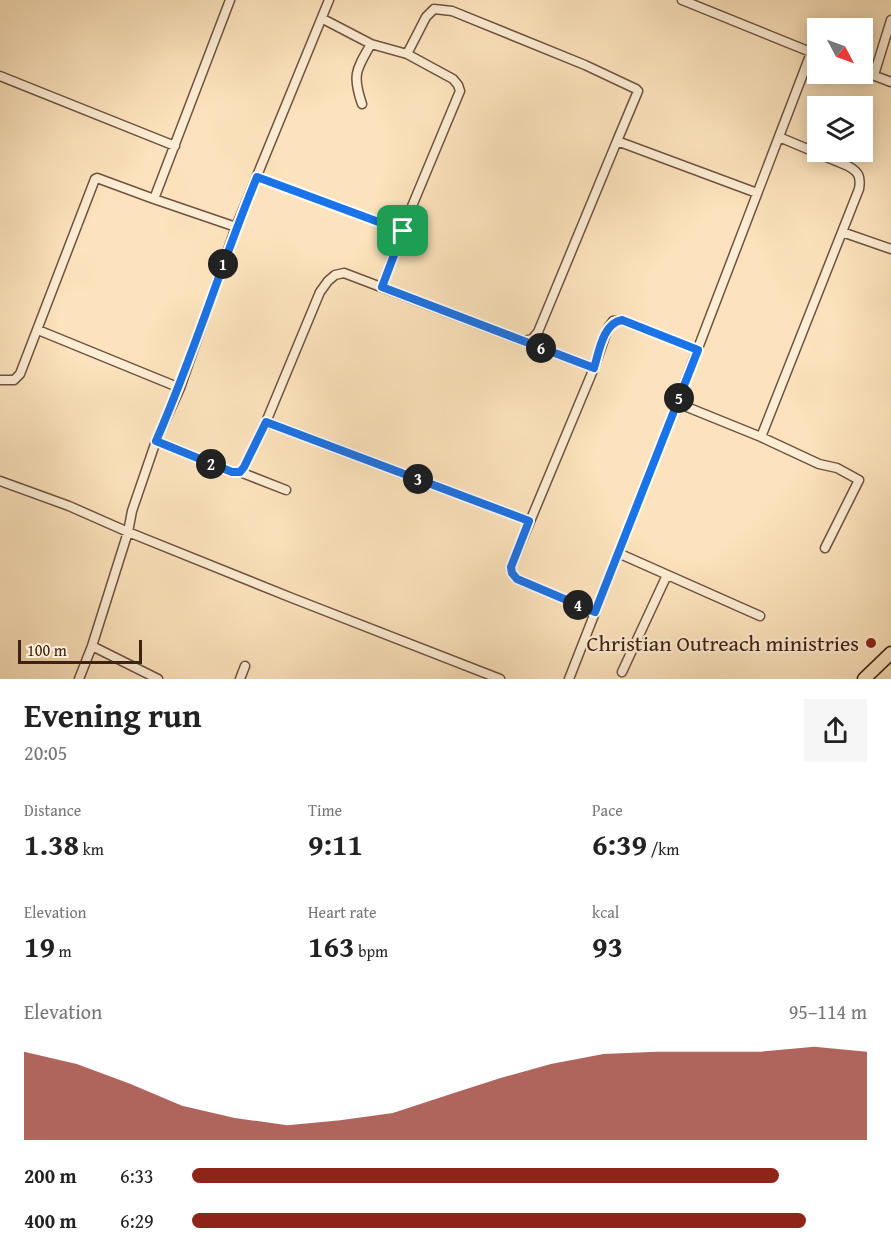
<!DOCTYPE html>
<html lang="en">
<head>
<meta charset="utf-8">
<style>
	body { margin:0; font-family:"Gentium Book Plus",serif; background:#f6f6f6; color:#222; height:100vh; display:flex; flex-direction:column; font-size:22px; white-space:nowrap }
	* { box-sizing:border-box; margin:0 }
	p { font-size:20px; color:#767676 }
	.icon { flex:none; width:33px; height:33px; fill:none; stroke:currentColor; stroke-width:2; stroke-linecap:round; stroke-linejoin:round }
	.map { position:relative; height:679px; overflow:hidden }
	.details { display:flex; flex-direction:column; background:#fff; flex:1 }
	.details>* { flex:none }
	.needle { width:39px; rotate:131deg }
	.buttons { position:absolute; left:807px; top:18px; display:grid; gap:12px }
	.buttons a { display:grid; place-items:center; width:66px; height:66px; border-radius:0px; background:#fff; box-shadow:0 3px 15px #0003; font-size:30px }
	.scale { position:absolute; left:18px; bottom:15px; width:124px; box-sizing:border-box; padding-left:6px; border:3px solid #402215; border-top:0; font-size:16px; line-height:21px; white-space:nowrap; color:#402215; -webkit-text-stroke:4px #fdedd4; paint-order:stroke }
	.pin { position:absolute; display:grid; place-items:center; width:51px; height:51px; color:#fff; margin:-26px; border-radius:12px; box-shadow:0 3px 9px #0006 }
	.km { position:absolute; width:30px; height:30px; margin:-15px; border-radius:50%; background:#222; color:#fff; font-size:16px; line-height:30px; text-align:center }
	.round { display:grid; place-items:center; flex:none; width:63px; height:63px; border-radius:0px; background:#f6f6f6 }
	.head { display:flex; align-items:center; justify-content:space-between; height:102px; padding:0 24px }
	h1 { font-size:33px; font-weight:700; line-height:45px }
	.stats { display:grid; grid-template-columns:repeat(3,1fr); gap:9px; height:102px; padding:6px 24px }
	.stats div { display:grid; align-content:center }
	.stats b { font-size:30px; font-weight:700 }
	.stats small { font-size:16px; font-weight:400 }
	.stats p { font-size:16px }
	.chart { height:168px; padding:12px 24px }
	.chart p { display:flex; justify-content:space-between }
	.chart svg { width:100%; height:108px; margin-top:6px; fill:#8f2418; opacity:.7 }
	ul { padding:0 24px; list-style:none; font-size:20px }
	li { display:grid; grid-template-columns:96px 72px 1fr; align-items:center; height:45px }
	li i { height:15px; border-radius:8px; background:#8f2418 }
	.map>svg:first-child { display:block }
</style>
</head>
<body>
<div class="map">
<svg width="891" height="679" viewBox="0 0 891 679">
	<rect width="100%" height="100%" fill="#fce3bd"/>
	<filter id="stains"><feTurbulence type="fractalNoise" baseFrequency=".00333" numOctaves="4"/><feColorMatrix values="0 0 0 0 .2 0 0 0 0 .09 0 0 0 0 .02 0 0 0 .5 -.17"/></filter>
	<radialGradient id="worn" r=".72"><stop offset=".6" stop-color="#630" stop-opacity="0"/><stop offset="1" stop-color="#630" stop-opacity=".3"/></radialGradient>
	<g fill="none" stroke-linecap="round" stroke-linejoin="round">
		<!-- minor casing -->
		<g stroke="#6f523f" stroke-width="11">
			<path id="minor" d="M230,0L154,199L236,227
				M682,0L818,55
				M323,19L371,44L407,54L453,79L458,85L460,91L410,211L382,287
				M407,54L426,17L434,9L452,11L585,65L636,89L638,91L617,141
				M862,71L891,82
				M874,75L891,20
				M0,76L175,146
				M362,104C352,75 356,70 371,44
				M257,177L403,231
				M842,232L891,249
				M38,330L180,388
				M523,341L594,368
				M0,380H14L20,374L95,179L97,178L154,199
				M677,403L761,437L819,464L837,468L859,480L825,548
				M266,422L529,521
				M761,437L859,189C861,177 859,172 848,166L779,137
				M156,441L232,472H240L244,467L266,422L320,292L328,281L335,275L344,273L523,341L532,339L538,332L617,141L757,193
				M240,472L286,490
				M0,481L69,506L128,532L292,598L500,679
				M618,553L760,616
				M595,612L517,579L512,573L511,567L594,368L608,328L613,321L622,320L698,350
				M92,646L158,679
				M622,672L667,575
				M79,679L92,646L128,532L132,511L156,441L180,388L236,227L329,0
				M240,679L245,666
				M569,679L677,403L811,53"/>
		</g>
		<!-- highway casing -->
		<g stroke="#402215" stroke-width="15">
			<path id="highway" d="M864,679L891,653"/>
		</g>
		<!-- minor -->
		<use href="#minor" stroke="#fdedd4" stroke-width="8"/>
		<!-- highway -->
		<use href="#highway" stroke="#fce3bd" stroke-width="12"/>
	</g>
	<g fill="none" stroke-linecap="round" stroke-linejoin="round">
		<!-- route casing -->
		<g stroke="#fff" stroke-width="12">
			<path id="route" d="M257,177L403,231L382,287L594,368C599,352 603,323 622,320L698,350L595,612L517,579L512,573L511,567L529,521L266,422L244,467L240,472H232L156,441C194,355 221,264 257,177Z"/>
		</g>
		<!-- route -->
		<use href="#route" stroke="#1a73e8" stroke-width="8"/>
	</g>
	<!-- markers -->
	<circle fill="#8f2418" stroke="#fdedd4" stroke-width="2" cx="871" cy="643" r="6"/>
	<g text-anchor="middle" stroke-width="4.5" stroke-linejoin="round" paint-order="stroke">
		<!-- poi labels -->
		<g font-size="22" fill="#402215" stroke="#fdedd4" text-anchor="end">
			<text x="859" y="651">Christian Outreach ministries</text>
		</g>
	</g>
	<rect width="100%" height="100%" filter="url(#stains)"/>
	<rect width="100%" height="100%" fill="url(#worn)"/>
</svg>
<div class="buttons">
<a><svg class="needle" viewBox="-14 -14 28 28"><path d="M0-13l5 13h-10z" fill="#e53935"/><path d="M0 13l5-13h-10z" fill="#767676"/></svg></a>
<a><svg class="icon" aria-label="layers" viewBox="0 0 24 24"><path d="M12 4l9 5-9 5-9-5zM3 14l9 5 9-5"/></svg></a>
</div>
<div class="scale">100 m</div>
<div class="pin" style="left:403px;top:231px;background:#1e9e55"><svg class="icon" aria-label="arrive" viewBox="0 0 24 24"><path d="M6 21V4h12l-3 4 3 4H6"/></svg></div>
<b class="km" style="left:223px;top:264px">1</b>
<b class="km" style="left:211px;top:464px">2</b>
<b class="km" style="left:418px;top:479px">3</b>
<b class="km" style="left:578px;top:605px">4</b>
<b class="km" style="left:679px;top:398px">5</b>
<b class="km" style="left:541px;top:348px">6</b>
</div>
<section class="details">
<div class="head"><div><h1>Evening run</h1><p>20:05</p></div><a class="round"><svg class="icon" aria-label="share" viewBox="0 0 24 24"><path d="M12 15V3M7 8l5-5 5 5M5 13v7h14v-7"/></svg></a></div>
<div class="stats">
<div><p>Distance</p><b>1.38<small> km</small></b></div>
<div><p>Time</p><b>9:11</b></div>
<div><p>Pace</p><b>6:39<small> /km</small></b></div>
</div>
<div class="stats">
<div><p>Elevation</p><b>19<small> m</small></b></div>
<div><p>Heart rate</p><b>163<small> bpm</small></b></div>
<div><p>kcal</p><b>93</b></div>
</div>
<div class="chart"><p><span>Elevation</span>95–114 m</p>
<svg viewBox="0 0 160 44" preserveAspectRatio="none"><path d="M0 44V8L10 13L20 21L30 30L40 35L50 38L60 36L70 33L80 26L90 19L100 13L110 9L120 8L130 8L140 8L150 6L160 8V44z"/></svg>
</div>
<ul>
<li><b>200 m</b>6:33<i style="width:87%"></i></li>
<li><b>400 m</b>6:29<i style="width:91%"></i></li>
</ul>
</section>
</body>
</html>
